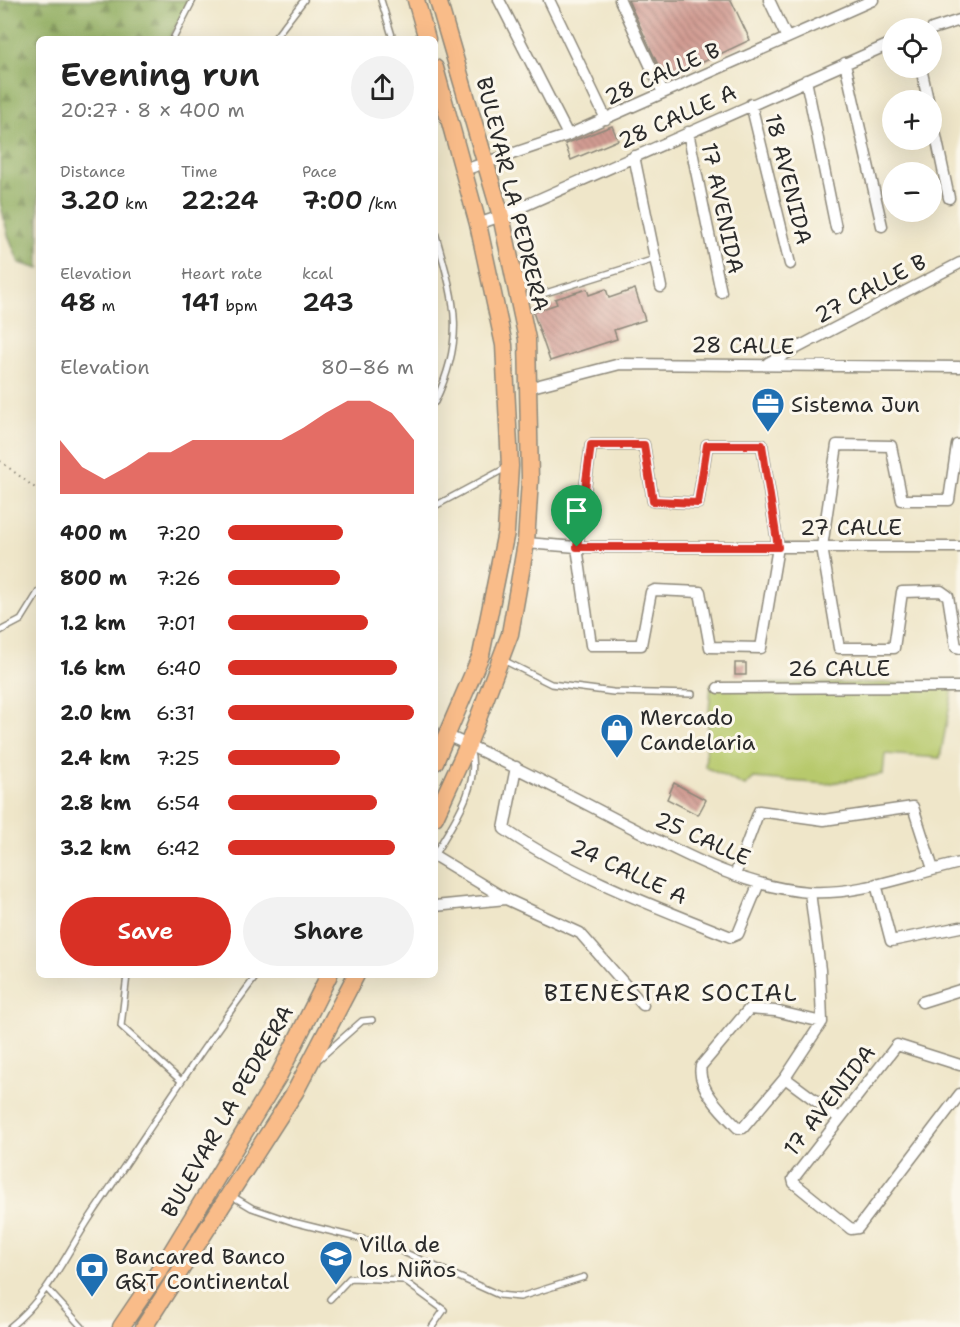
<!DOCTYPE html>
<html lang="en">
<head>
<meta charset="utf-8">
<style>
	body { margin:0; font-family:"Shantell Sans",sans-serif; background:#f2f2f2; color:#222; height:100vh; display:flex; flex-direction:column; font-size:22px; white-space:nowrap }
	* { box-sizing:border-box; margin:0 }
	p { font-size:20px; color:#767676 }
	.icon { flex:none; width:33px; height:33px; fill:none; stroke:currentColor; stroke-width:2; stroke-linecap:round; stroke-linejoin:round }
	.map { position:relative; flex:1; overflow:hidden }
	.sheet { position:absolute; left:36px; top:36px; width:402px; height:942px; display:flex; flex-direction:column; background:#fff; border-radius:9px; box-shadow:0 6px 24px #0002 }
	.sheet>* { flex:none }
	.controls { position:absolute; left:882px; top:18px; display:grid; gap:12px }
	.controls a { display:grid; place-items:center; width:60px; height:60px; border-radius:50%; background:#fff; box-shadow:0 6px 24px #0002; font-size:30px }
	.pin { position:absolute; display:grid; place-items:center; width:51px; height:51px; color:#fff; margin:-62px -26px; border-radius:50% 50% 50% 0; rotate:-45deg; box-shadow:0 0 6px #0007 }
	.pin .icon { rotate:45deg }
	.round { display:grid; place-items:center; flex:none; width:63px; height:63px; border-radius:32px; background:#f2f2f2 }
	.headline { display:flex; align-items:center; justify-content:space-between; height:102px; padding:0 24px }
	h1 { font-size:33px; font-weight:600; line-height:45px }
	.figures { display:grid; grid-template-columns:repeat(3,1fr); gap:9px; height:102px; padding:6px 24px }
	.figures div { display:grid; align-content:center }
	.figures b { font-size:26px; font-weight:600 }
	.figures small { font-size:16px; font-weight:400 }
	.figures p { font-size:16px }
	.chart { height:168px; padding:12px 24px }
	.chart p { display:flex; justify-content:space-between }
	.chart svg { width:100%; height:108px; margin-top:6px; fill:#d93025; opacity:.7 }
	.cta { display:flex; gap:12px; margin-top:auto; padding:12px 24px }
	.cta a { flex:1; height:69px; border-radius:36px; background:#d93025; color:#fff; font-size:24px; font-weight:600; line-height:69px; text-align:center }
	.cta a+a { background:#f2f2f2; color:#222 }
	ul { padding:0 24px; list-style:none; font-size:20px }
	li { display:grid; grid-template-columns:96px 72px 1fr; align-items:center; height:45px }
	li i { height:15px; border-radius:8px; background:#d93025 }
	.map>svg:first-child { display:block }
</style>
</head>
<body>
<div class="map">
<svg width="960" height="1327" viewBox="0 0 960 1327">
	<defs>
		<pattern id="forest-firs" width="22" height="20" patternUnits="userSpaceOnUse" patternTransform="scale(1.5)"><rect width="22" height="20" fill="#91ad60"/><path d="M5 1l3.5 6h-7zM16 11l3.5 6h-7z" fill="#778d4f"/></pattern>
		<pattern id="building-back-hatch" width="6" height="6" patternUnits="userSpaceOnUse" patternTransform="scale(1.5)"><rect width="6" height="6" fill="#d19b92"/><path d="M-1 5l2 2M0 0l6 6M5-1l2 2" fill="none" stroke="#aa7f77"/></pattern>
	</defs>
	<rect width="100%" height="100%" fill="#fbf7ec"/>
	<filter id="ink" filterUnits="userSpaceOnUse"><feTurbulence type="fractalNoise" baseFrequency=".0167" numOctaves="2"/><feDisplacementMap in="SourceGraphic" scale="12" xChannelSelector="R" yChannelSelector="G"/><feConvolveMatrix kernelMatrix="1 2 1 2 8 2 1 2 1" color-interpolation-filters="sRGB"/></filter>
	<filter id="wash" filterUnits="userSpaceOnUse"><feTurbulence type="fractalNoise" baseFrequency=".008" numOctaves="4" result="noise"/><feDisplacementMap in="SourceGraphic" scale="24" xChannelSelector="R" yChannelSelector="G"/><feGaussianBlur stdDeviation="1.35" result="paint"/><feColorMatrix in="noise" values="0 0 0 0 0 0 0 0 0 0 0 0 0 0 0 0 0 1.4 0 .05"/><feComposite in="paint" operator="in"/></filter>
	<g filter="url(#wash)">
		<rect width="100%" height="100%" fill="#efe6c9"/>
		<!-- forest -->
		<path fill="url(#forest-firs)" stroke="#5e6c46" stroke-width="1.5" d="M0,0H191L169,39H39V269L19,263L8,235L0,202Z"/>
		<!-- pitch -->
		<path fill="#b7c96c" stroke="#717a4c" stroke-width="1.5" d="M954,683L940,758L885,754L883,774L826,784L754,778L745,786L705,767L711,684Z"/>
		<g id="blocks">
			<!-- building -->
			<path fill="url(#building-back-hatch)" d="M628,0H731L750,40L665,80Z
				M612,126L618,140L571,160L565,144Z
				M587,289L589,295L606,289L609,298L635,289L645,320L614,330L617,339L550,361L533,312L557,304L555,299Z
				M735,663H746V675H735Z
				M674,783L706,800L698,815L667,799Z"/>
		</g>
	</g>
	<g filter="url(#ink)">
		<use href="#blocks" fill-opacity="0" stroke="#8d887a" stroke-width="1.5"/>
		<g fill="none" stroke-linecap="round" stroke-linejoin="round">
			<!-- service casing -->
			<g stroke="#8d887a" stroke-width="8">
				<path id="service" d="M381,0L393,39
					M173,39L193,0
					M274,39L304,0
					M435,232C454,300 467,335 435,402
					M520,301L655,259
					M435,506L506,468
					M0,631L21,620L39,591
					M503,660L551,684L613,692L692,694
					M435,854C452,824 482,785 470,749
					M127,975L121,1026L181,1081
					M320,1058L362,1021L372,1020
					M232,1196L252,1208L293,1222L390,1246L499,1295L520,1297L584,1277
					M48,1290L82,1327
					M330,1299L350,1278L403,1280L444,1310L432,1327
					M10,1327C49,1296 66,1253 93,1213C147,1133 199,1052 257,975"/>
			</g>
			<!-- minor casing -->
			<g stroke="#8d887a" stroke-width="13">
				<path id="minor" d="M499,0L568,135
					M549,0L606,119
					M620,0L663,93
					M769,0L787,38
					M932,29L960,20
					M845,63L882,226
					M921,68L928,100
					M806,80L836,228
					M751,104L790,264
					M932,117L949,198
					M688,132L721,292
					M634,156L661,287
					M464,170L568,135L873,0
					M478,224L501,216L892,43
					M768,363L960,263
					M528,388L620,364L960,367
					M591,445H644L653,501L698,503L707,445H762L778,547L761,648L710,647L700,592L655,590L651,592L641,645H591L577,547Z
					M960,445H957L949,500H902L891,446L837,445L822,547L839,648H894L902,592L941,591L948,596L956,647L960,648
					M526,543L577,547H960
					M718,688L960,687
					M448,736C508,762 565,793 623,823C682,853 742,887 809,892C860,895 911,874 960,863
					M516,767L504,829C573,876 654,906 731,937L738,934L759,883
					M435,856L506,899L580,933L643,1005
					M735,875L759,811L824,820L913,807L933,869
					M876,884L891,941L960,927
					M810,892L820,970L822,1022L785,1078L743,1128H738C724,1114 696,1087 701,1066L749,1009L775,1011L822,1022
					M435,906L506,899
					M922,1002L960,990
					M960,1065L897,1045L793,1179L794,1183L851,1229L858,1228L960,1094
					M785,1078L839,1118"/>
			</g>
			<!-- primary casing -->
			<g stroke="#8d887a" stroke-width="19">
				<path id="primary" d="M416,0L427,39
					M435,68L478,224L504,345L510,466L506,532L481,655L435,762
					M435,817L468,745L510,634L526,543L530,479L527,339L501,216L438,0
					M121,1327L171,1253L279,1075L329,975
					M144,1327L295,1092L356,975"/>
			</g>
			<!-- path -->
			<path stroke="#8d887a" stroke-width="2" stroke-dasharray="1.5 4.5" stroke-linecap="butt" d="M0,461L39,491"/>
			<!-- service -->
			<use href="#service" stroke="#fff" stroke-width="5"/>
			<!-- minor -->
			<use href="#minor" stroke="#fff" stroke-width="10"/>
			<!-- primary -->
			<use href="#primary" stroke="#f9bc89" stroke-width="16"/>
		</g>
	</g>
	<g fill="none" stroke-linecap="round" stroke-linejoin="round" filter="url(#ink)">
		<!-- route casing -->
		<g stroke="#fff" stroke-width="12">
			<path id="route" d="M591,445H644L653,501L698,503L707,445H762L778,547H577Z"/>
		</g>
		<!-- route -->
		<use href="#route" stroke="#d93025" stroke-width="8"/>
	</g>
	<!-- icons -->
	<defs>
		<g id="office-pin" transform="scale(1.725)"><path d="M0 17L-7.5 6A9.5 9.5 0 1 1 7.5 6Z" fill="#1f6fb2" stroke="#fbf7ec"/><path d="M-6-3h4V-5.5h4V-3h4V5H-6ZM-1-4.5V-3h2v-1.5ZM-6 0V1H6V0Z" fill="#fff"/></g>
		<g id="shop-pin" transform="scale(1.725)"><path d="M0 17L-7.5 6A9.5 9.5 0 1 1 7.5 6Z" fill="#1f6fb2" stroke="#fbf7ec"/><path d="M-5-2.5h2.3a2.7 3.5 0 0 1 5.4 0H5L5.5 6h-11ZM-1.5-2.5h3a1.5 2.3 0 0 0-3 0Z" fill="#fff"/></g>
		<g id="school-pin" transform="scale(1.725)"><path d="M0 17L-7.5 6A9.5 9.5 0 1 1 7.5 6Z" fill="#1f6fb2" stroke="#fbf7ec"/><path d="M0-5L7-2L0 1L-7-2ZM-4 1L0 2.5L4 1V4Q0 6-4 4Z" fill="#fff"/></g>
		<g id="bank-pin" transform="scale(1.725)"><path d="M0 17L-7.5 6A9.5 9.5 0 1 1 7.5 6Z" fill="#1f6fb2" stroke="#fbf7ec"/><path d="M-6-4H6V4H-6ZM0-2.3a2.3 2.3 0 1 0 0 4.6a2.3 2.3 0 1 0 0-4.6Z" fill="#fff"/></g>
	</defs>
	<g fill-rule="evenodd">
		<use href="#office-pin" x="768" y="404"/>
		<use href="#shop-pin" x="617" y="730"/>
		<use href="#school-pin" x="336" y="1257"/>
		<use href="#bank-pin" x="92" y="1269"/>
	</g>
	<g text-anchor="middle" stroke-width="6" stroke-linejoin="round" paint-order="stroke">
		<!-- street labels -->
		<g font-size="22" fill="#2b2b2b" stroke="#fbf7ec">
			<text transform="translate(662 73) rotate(-24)" y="8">28 CALLE B</text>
			<text transform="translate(677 116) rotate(-24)" y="8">28 CALLE A</text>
			<text transform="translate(789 179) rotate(76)" y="8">18 AVENIDA</text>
			<text transform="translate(513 194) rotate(76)" y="8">BULEVAR LA PEDRERA</text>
			<text transform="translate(723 208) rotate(78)" y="8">17 AVENIDA</text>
			<text transform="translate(870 288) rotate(-28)" y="8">27 CALLE B</text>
			<text transform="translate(743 345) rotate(1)" y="8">28 CALLE</text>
			<text x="851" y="535">27 CALLE</text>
			<text x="839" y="676">26 CALLE</text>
			<text transform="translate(703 838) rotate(24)" y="8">25 CALLE</text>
			<text transform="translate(629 871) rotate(25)" y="8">24 CALLE A</text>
			<text transform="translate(829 1100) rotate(-52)" y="8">17 AVENIDA</text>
			<text transform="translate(227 1111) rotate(-60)" y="8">BULEVAR LA PEDRERA</text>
		</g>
		<!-- poi labels -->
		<g font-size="22" fill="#2b2b2b" stroke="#fbf7ec" text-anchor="start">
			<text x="791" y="412">Sistema Jun</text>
			<text x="640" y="725">Mercado<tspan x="640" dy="25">Candelaria</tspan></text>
			<text x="359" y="1252">Villa de<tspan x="359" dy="25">los Niños</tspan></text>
			<text x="115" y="1264">Bancared Banco<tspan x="115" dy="25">G&amp;T Continental</tspan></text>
		</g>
		<!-- neighbourhood labels -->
		<g font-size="24" letter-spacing="1.5" fill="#2b2b2b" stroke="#fbf7ec">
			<text x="671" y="1001">BIENESTAR SOCIAL</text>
		</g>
	</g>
</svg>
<div class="controls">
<a><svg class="icon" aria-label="locate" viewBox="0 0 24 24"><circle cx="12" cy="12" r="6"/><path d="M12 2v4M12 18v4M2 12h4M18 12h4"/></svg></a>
<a>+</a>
<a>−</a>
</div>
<div class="pin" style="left:577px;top:547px;background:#1e9e55"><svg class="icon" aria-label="arrive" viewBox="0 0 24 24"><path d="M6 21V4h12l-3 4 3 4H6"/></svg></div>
<section class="sheet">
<div class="headline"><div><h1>Evening run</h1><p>20:27 · 8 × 400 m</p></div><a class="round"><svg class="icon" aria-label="share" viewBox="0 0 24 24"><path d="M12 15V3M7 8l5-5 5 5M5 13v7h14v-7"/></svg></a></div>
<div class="figures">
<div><p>Distance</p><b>3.20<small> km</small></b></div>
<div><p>Time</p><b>22:24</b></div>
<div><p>Pace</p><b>7:00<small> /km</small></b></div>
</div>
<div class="figures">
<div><p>Elevation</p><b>48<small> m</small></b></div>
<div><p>Heart rate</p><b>141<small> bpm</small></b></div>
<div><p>kcal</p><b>243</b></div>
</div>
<div class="chart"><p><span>Elevation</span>80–86 m</p>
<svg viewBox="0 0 160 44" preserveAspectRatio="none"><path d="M0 44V22L10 33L20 38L30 33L40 27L50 27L60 22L70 22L80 22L90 22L100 22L110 17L120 11L130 6L140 6L150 11L160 22V44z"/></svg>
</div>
<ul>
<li><b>400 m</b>7:20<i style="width:62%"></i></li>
<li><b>800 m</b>7:26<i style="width:60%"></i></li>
<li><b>1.2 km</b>7:01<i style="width:75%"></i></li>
<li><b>1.6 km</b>6:40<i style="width:91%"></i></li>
<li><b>2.0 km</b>6:31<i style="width:100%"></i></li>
<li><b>2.4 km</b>7:25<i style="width:60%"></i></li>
<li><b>2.8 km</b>6:54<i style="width:80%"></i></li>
<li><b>3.2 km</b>6:42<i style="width:90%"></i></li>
</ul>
<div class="cta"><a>Save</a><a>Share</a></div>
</section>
</div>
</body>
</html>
